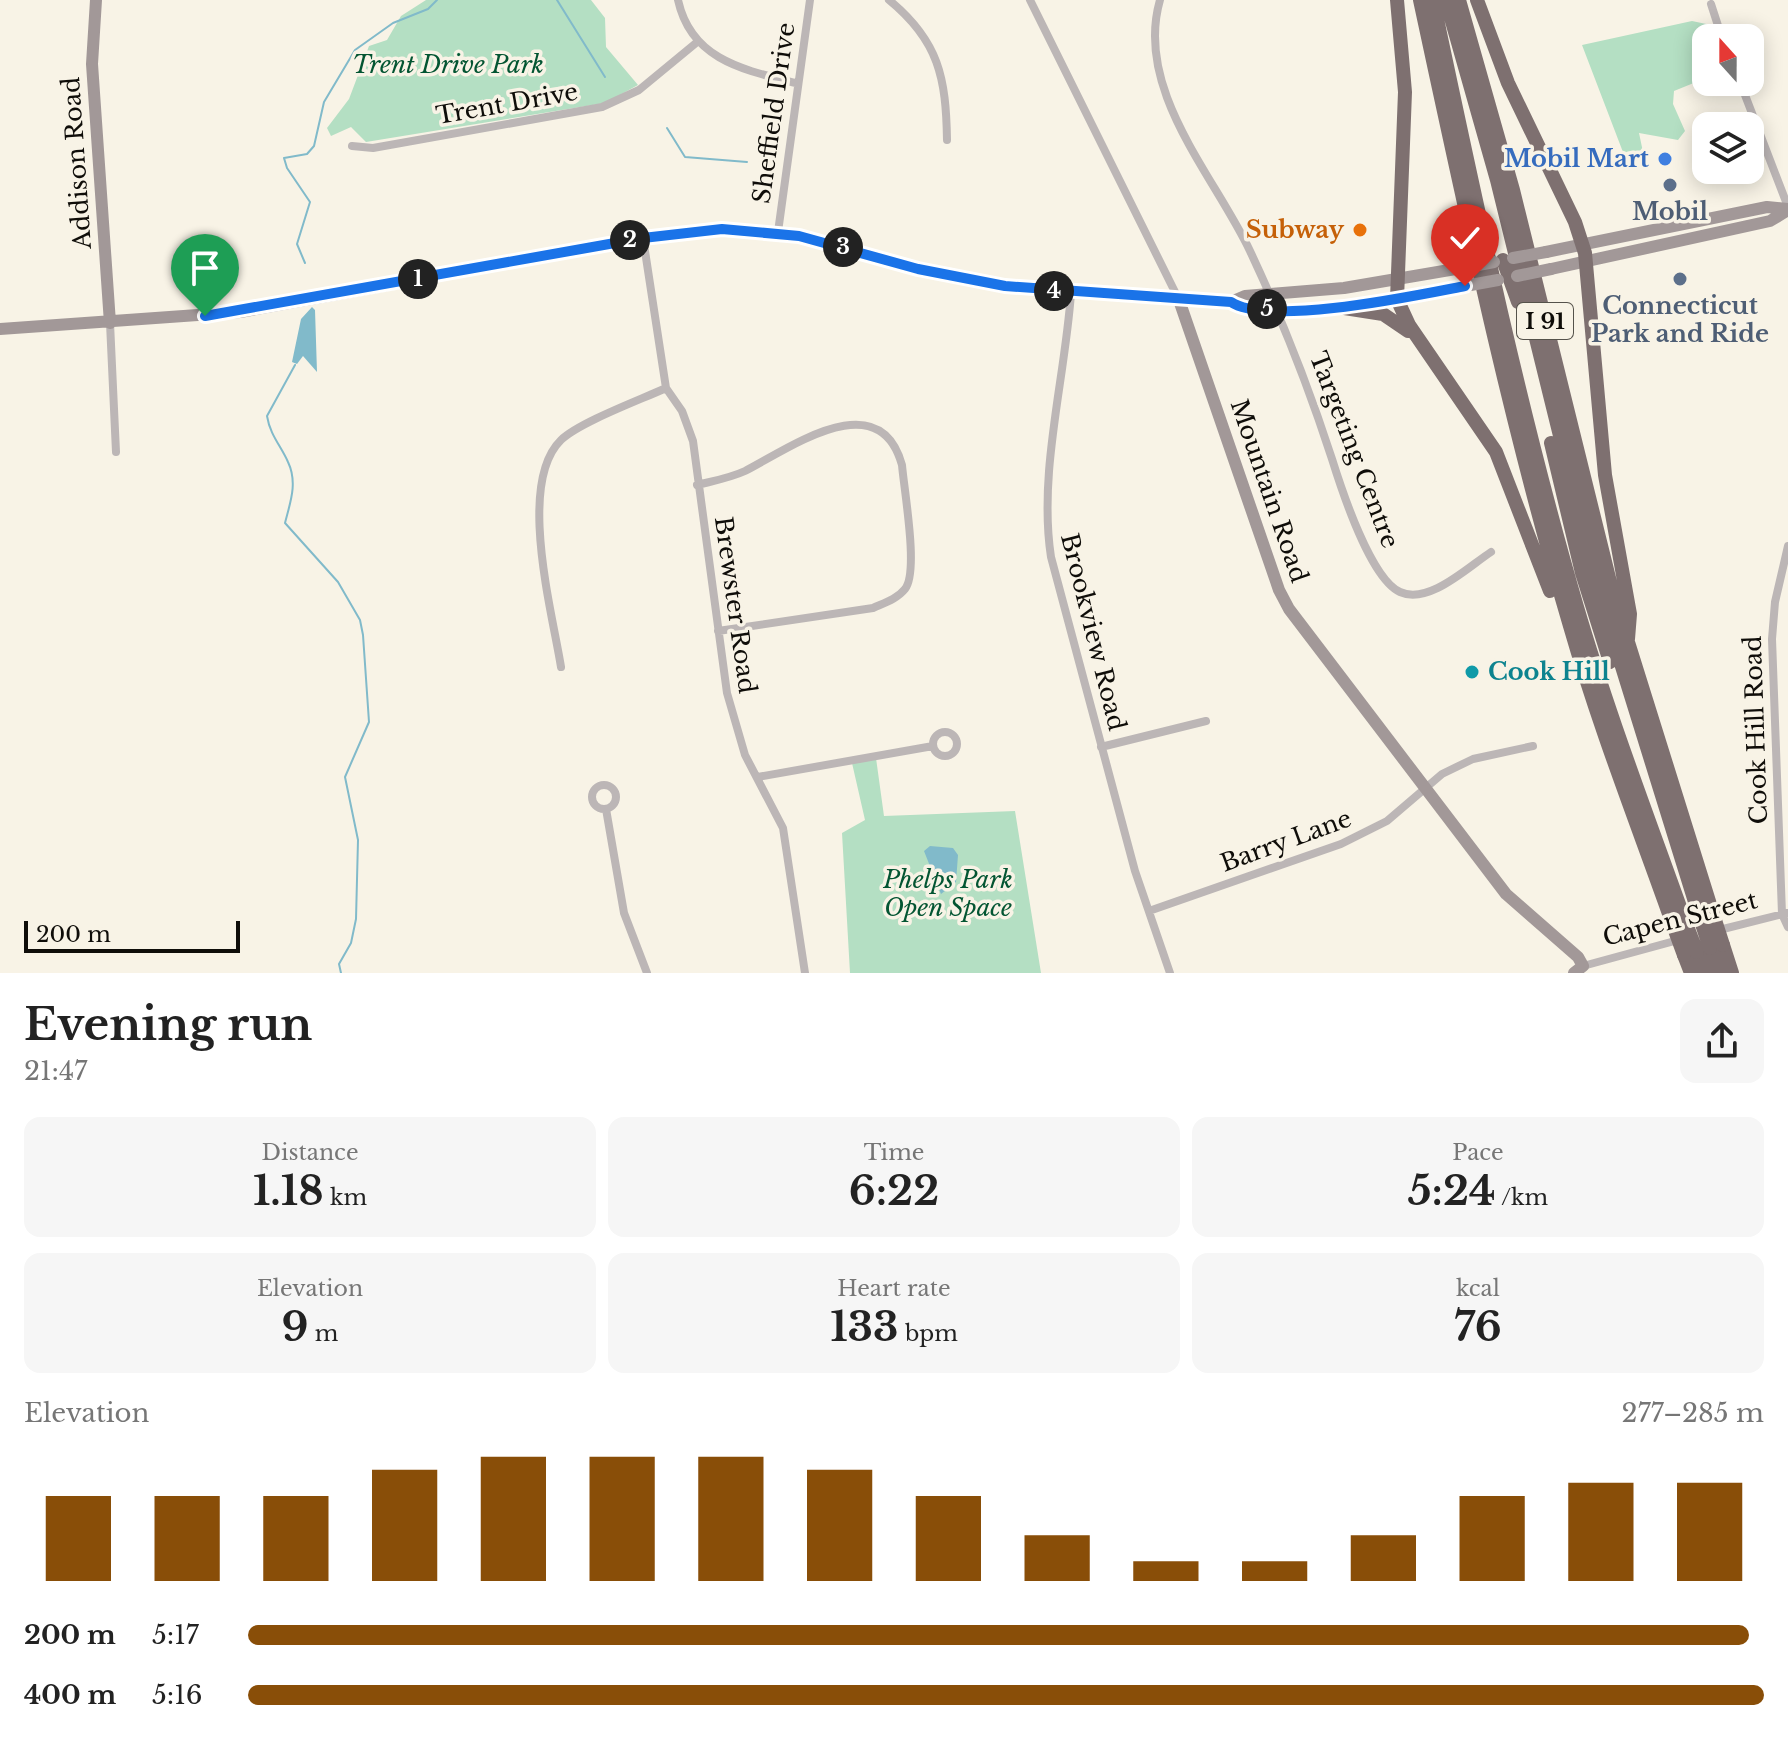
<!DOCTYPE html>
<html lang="en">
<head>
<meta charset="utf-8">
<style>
	body { margin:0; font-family:"Libre Baskerville",serif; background:#f6f6f6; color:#222; height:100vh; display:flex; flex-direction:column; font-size:30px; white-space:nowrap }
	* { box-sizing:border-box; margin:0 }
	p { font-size:26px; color:#767676 }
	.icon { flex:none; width:44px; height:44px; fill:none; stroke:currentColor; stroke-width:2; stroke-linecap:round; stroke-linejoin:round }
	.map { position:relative; height:973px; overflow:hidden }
	.sheet { display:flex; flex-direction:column; background:#fff; flex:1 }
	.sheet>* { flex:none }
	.needle { width:52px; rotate:339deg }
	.controls { position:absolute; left:1692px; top:24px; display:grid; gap:16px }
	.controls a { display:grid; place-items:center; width:72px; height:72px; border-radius:16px; background:#fff; box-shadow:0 4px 20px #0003; font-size:40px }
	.scale { position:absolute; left:24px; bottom:20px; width:216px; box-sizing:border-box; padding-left:8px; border:4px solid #0f0d09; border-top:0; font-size:22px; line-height:28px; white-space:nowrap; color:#0f0d09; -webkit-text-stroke:6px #f8f3e6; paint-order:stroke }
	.pin { position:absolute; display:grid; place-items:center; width:68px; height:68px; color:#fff; margin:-82px -34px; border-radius:50% 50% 50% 0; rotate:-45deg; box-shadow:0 0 8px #0007 }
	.pin .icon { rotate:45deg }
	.km { position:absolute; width:40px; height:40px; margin:-20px; border-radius:50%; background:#222; color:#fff; font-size:22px; line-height:40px; text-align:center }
	.round { display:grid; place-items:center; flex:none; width:84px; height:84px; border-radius:16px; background:#f6f6f6 }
	.headline { display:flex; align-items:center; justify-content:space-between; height:136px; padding:0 24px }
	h1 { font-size:44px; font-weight:700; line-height:60px }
	.figures { display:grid; grid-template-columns:repeat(3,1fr); gap:12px; height:136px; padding:8px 24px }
	.figures div { display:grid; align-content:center; border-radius:16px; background:#f6f6f6; text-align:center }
	.figures b { font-size:40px; font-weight:700 }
	.figures small { font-size:22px; font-weight:400 }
	.figures p { font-size:22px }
	.chart { height:224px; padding:16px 24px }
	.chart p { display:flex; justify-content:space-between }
	.chart svg { width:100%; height:144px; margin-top:8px; stroke:#894e08; stroke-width:6 }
	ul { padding:0 24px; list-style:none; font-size:26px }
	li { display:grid; grid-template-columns:128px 96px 1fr; align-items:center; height:60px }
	li i { height:20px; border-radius:10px; background:#894e08 }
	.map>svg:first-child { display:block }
</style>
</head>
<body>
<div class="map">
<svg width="1788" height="973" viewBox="0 0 1788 973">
	<rect width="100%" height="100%" fill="#f8f3e6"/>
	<!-- green -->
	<path fill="#b4dfc3" d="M426,0H591L605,18L606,47L638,85L605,103L366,142L351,127L331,136L327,128L349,99L369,46L387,40L401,16Z
		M1692,21L1711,25L1717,38H1706V78L1674,91L1673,104L1685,131L1678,140L1639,133L1643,152L1626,160L1582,45Z
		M876,758L884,816L1015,811L1041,973H850L842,833L865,820L852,763Z"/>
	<!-- water -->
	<path fill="#81baca" d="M312,307L315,310L317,372L303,356L297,364L292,362L301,319Z
		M930,846L953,848L958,855L956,882L941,894L924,851Z"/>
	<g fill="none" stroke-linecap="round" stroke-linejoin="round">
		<!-- stream -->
		<path stroke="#81baca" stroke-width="2" d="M557,0L605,77
			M667,128L685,157L747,162
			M305,263L297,244L310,202L287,168L284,158L307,154L314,146L324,102L355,50L393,23L428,9L437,0
			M295,365L267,416C270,435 281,446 288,462C298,483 290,503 285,523L338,582L360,620L363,635L369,722L345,777L358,840L356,919L351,943L339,964L341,973"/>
		<!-- street -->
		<path stroke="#bcb6b6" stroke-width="8" d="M678,0C691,60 744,70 796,83
			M889,0C939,41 946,78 947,140
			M1030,0L1179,300
			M1160,0C1134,90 1214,175 1250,251C1282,319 1309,388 1332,459C1342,491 1371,579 1400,592C1429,605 1468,567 1491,552
			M1711,4L1722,38
			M1740,82L1788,207
			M352,146L373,148L602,107L639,90L696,43
			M778,232L810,0
			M643,238L666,388L682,411L693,441L727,693L745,755L783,828L805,973
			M1071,293C1065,379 1038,473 1051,557L1135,871L1170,973
			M110,323L116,452
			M697,485C713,481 730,478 745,471C790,448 879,383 902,465C904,490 919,572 905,589C897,599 884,603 873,608L718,631
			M1788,546L1775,602L1772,639L1782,914L1788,927
			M561,667C552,611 517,483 561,440C580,422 640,400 666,388
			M933 744a12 12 0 1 1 24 0a12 12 0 1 1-24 0Z
			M1101,747L1206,721
			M758,777L933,746
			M592 797a12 12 0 1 1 24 0a12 12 0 1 1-24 0Z
			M606,809L624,913L647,973
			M1149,911L1341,844L1387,821L1442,774L1473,759L1533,746
			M1715,931L1787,913
			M1583,966L1682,939"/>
		<!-- secondary -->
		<path stroke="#a29898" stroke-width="12" d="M96,0L92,64L110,323
			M1546,252L1767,207L1788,209
			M1551,269L1770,221L1788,210
			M1179,300L1279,590L1289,609L1506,894L1578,957L1583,966L1574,973
			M1231,302C1271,327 1417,295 1465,286
			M0,329L240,312L643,238L722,229L799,236L918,269L1005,286L1203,301L1231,302L1245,296L1344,288L1473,266"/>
		<!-- highway -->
		<path stroke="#7e7070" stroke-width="14" d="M1397,0L1405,92L1397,299L1409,325L1496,452L1550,591
			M1420,0C1465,209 1509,420 1570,626C1599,727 1638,826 1673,925
			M1433,0C1476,203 1519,408 1577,607C1608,713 1648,817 1685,921
			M1446,0L1497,180L1597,586L1700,918
			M1459,0L1513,190L1613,594L1713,914
			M1477,0L1508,83L1575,222L1585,253L1605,475L1630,614L1628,639
			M1503,260L1518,302
			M1338,307L1383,314L1408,331
			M1551,443L1582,573L1610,662
			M1723,945L1732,973
			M1710,948L1718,973
			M1697,952L1704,973
			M1684,955L1691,973"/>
		<!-- secondary-bridge -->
		<path stroke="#a29898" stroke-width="12" d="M1513,258L1546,252
			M1473,266L1494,262
			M1517,276L1551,269
			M1465,286L1498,280"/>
		<!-- highway-bridge -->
		<path stroke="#7e7070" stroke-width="14" d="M1713,914L1723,945
			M1700,918L1710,948
			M1685,921L1697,952
			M1673,925L1684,955"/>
	</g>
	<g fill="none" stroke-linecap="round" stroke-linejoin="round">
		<!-- route casing -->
		<g stroke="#fff" stroke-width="16">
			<path id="route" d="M205,316L643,238L722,229L799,236L918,269L1005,286L1231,302C1269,327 1418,295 1465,286"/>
		</g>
		<!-- route -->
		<use href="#route" stroke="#1a73e8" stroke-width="10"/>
	</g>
	<!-- markers -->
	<circle fill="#3f7fe0" stroke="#f8f3e6" stroke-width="3" cx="1665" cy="159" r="8"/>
	<g fill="#5c6f8a" stroke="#f8f3e6" stroke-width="3">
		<circle cx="1670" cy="185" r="8"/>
		<circle cx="1680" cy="279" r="8"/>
	</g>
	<circle fill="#e8710a" stroke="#f8f3e6" stroke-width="3" cx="1360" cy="230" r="8"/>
	<circle fill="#0f9aa8" stroke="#f8f3e6" stroke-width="3" cx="1472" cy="672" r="8"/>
	<g text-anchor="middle" stroke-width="7" stroke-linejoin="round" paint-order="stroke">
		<!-- shield labels -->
		<rect fill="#f8f3e6" stroke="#55524b" stroke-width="2" x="1517" y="303" width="56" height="36" rx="6"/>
		<g font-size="22" font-weight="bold" fill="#0f0d09">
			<text x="1545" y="329">I 91</text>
		</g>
		<!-- park labels -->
		<g font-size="24" font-style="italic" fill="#035532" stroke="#f8f3e6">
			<text x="448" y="73">Trent Drive Park</text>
			<text x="948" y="888">Phelps Park<tspan x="948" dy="28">Open Space</tspan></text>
		</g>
		<!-- street labels -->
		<g font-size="24" fill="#0f0d09" stroke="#f8f3e6">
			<text transform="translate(507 104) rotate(-10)" y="8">Trent Drive</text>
			<text transform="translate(774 113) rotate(-82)" y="8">Sheffield Drive</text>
			<text transform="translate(77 163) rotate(-94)" y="8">Addison Road</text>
			<text transform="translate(1354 450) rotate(69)" y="8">Targeting Centre</text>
			<text transform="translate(1269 491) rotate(71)" y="8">Mountain Road</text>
			<text transform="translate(735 605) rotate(82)" y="8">Brewster Road</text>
			<text transform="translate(1093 632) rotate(76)" y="8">Brookview Road</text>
			<text transform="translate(1756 730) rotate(-92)" y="8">Cook Hill Road</text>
			<text transform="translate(1286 841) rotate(-20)" y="8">Barry Lane</text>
			<text transform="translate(1680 919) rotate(-14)" y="8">Capen Street</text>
		</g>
		<!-- shop labels -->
		<g font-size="24" font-weight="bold" fill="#366cbe" stroke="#f8f3e6" text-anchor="end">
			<text x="1649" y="167">Mobil Mart</text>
		</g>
		<!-- service labels -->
		<g font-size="24" font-weight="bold" fill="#4e5e75" stroke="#f8f3e6">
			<text x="1670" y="220">Mobil</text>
			<text x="1680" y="314">Connecticut<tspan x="1680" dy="28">Park and Ride</tspan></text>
		</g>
		<!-- food labels -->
		<g font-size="24" font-weight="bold" fill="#c56008" stroke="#f8f3e6" text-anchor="end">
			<text x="1344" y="238">Subway</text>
		</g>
		<!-- culture labels -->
		<g font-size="24" font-weight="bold" fill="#0d838f" stroke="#f8f3e6" text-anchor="start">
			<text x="1488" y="680">Cook Hill</text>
		</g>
	</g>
</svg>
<div class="controls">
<a><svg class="needle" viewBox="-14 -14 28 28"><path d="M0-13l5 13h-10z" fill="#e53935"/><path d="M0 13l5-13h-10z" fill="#767676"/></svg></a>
<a><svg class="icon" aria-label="layers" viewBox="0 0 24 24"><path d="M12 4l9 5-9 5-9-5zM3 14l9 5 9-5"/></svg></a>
</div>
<div class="scale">200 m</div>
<div class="pin" style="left:205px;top:316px;background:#1e9e55"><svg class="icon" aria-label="arrive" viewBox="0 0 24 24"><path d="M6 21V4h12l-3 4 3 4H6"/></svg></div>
<div class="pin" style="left:1465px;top:286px;background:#d93025"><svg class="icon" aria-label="check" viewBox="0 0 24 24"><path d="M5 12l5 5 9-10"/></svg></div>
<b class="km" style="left:418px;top:279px">1</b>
<b class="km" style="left:630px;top:240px">2</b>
<b class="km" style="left:843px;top:247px">3</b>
<b class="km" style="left:1054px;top:291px">4</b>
<b class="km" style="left:1267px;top:309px">5</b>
</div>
<section class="sheet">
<div class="headline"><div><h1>Evening run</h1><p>21:47</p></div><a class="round"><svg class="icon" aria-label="share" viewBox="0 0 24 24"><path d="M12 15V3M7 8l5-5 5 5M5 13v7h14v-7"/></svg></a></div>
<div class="figures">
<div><p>Distance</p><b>1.18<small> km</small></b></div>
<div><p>Time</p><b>6:22</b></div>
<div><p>Pace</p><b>5:24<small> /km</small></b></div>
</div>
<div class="figures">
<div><p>Elevation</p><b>9<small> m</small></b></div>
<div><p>Heart rate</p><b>133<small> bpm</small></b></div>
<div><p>kcal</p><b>76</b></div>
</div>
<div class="chart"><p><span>Elevation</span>277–285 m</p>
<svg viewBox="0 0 160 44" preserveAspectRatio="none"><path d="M5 44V18M15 44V18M25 44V18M35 44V10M45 44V6M55 44V6M65 44V6M75 44V10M85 44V18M95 44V30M105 44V38M115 44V38M125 44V30M135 44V18M145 44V14M155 44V14"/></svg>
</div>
<ul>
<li><b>200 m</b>5:17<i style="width:99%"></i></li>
<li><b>400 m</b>5:16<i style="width:100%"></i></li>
</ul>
</section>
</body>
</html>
